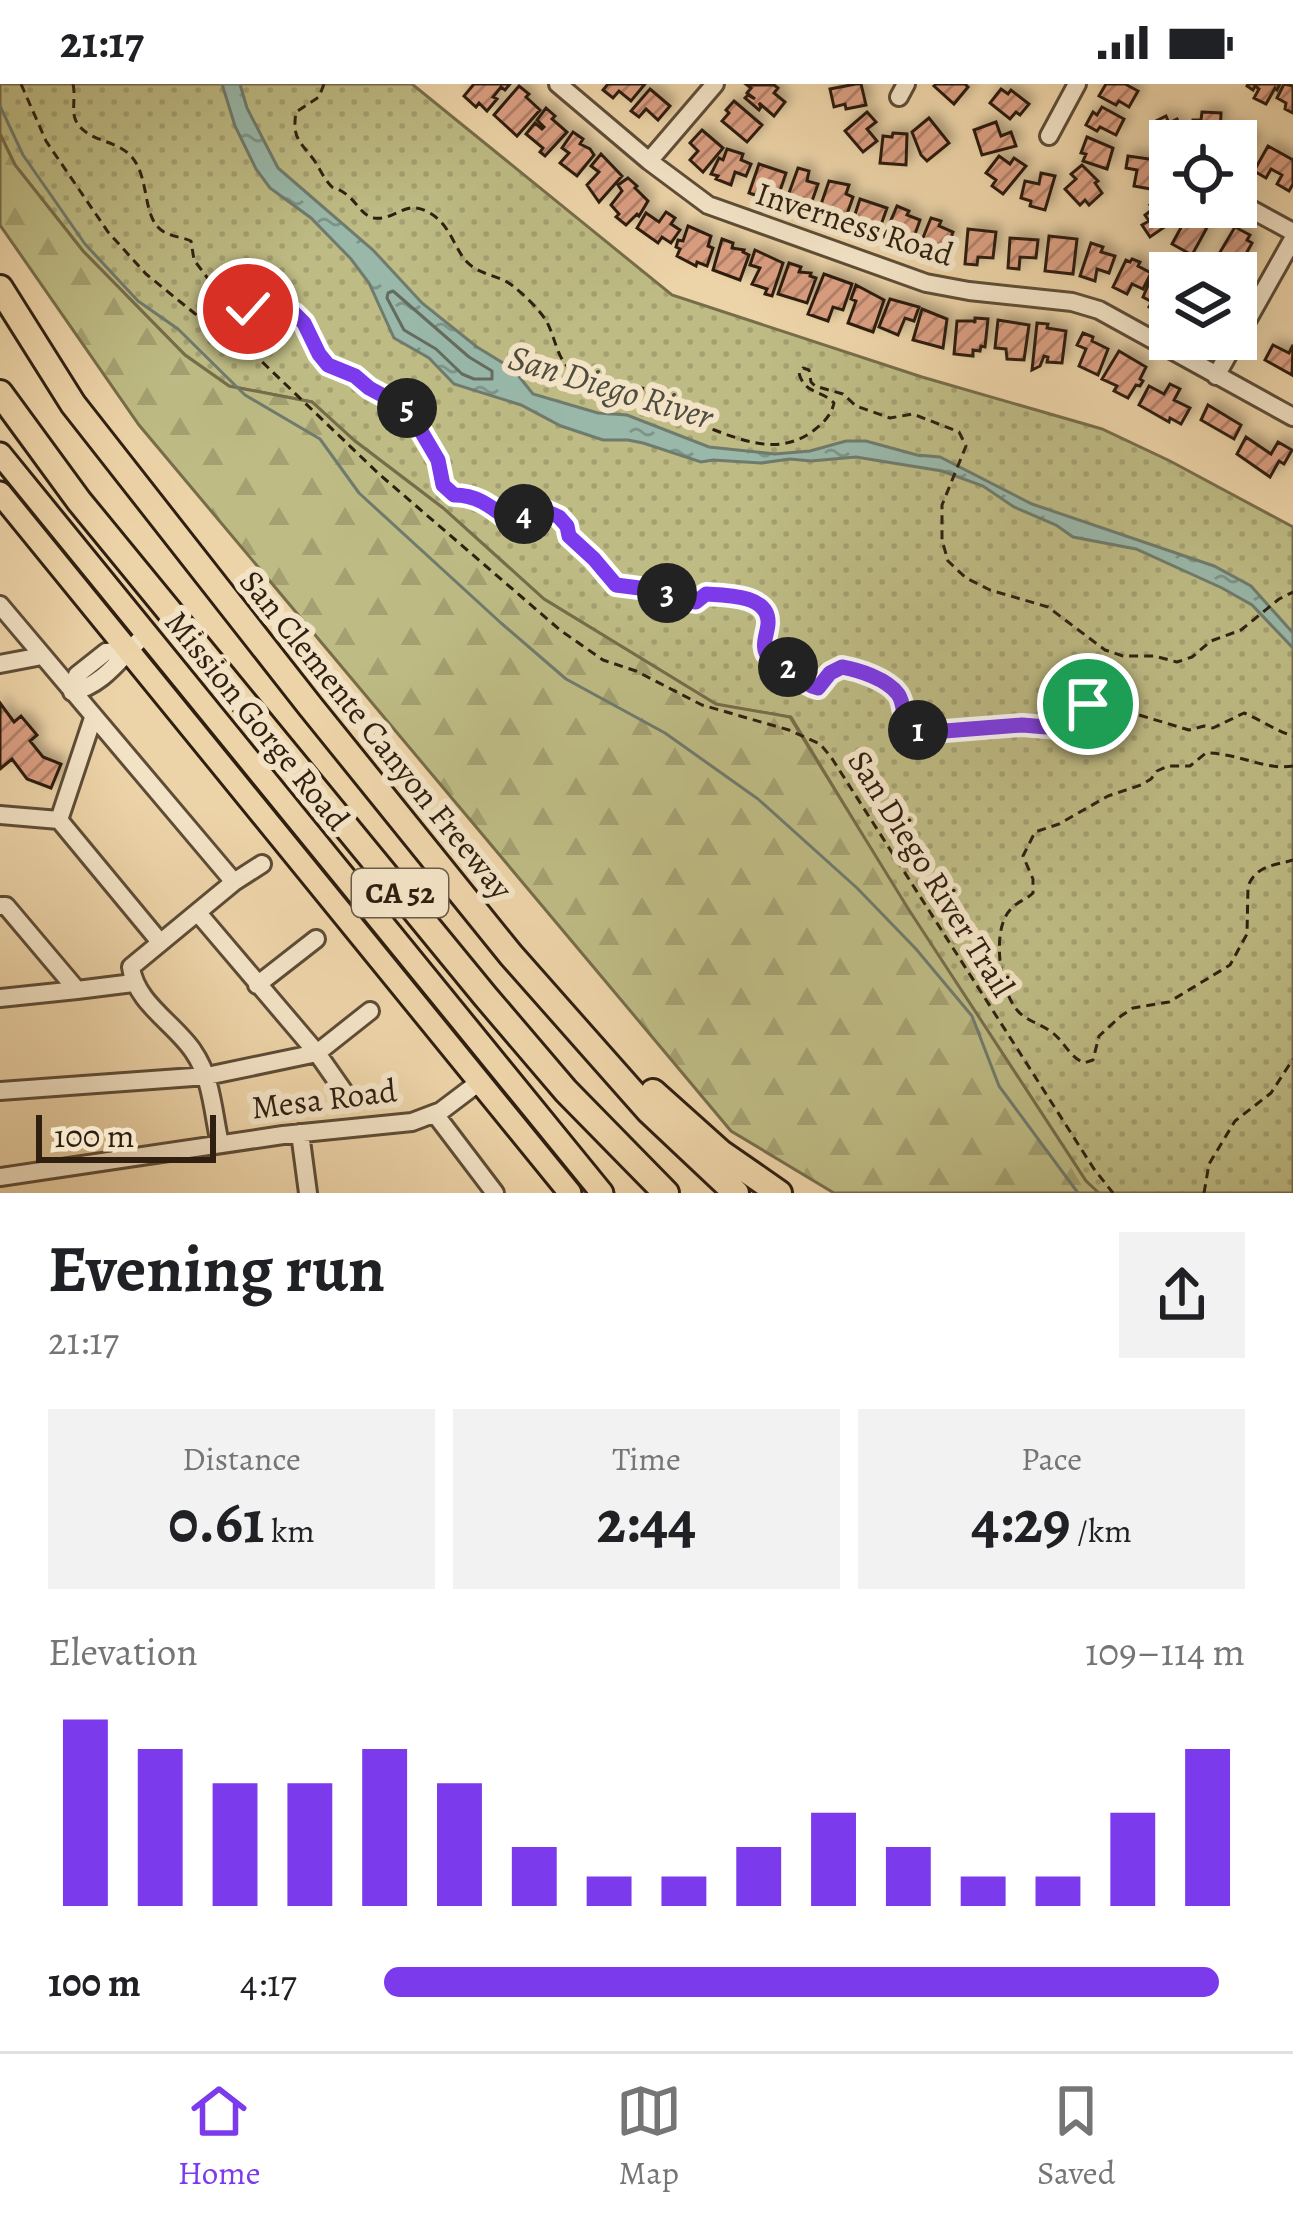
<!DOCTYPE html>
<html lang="en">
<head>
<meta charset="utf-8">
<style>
	body { margin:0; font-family:Alegreya,serif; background:#f2f2f2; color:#202124; height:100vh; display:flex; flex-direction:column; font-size:45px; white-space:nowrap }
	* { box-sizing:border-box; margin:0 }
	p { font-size:39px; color:#757577 }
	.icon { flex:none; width:66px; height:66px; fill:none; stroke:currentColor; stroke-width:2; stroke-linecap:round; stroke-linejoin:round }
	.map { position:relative; height:1109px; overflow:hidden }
	.sheet { display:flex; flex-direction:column; background:#fff; flex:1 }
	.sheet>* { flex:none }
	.tools { position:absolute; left:1149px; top:36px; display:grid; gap:24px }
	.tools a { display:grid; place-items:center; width:108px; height:108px; border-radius:0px; background:#fff; box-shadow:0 12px 48px #0002; font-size:60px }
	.scale { position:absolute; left:36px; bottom:30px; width:180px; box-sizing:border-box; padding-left:12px; border:6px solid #2f1f11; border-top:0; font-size:33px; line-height:42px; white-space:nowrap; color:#2f1f11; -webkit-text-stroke:9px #f3e3c6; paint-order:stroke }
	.pin { position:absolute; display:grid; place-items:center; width:102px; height:102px; color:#fff; margin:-51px; border:6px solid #fff; border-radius:50%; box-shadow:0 3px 12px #0007 }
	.km { position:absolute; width:60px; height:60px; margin:-30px; border-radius:50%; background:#222; color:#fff; font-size:33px; line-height:60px; text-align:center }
	.round { display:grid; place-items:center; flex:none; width:126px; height:126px; border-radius:0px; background:#f2f2f2 }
	.head { display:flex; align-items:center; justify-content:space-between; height:204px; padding:0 48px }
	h1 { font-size:66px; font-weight:700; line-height:90px }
	.figures { display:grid; grid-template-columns:repeat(3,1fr); gap:18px; height:204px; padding:12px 48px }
	.figures div { display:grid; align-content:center; border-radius:0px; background:#f2f2f2; text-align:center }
	.figures b { font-size:60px; font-weight:700 }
	.figures small { font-size:33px; font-weight:400 }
	.figures p { font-size:33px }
	.chart { height:336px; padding:24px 48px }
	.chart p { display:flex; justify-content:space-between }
	.chart svg { width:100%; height:216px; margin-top:12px; stroke:#7c3aed; stroke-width:6 }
	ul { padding:0 48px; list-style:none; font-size:39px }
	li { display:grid; grid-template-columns:192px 144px 1fr; align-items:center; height:90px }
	li i { height:30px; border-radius:15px; background:#7c3aed }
	.status { display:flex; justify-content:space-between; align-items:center; height:84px; padding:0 60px; background:#fff; direction:ltr }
	.status svg { height:33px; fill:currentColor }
	.tab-bar { display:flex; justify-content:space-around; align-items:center; height:168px; border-top:3px solid #e0e0e0; background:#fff; font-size:33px; color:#757577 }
	.tab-bar a { display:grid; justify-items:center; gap:6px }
	.tab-bar .on { color:#7c3aed }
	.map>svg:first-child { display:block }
</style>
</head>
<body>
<div class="status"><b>21:17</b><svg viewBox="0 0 49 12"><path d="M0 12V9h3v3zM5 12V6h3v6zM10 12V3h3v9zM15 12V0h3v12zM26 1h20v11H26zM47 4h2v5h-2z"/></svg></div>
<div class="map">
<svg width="1293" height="1109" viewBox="0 0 1293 1109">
	<defs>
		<pattern id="grass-dots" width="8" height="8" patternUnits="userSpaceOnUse" patternTransform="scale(3)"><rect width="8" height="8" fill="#bebb84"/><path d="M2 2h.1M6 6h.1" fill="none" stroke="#a4a071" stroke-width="1.8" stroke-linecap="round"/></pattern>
		<pattern id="forest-firs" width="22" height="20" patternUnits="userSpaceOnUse" patternTransform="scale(3)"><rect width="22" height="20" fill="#bebb84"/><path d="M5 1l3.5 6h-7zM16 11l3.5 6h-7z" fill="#a4a071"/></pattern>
		<pattern id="water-ripples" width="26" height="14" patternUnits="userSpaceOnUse" patternTransform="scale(3)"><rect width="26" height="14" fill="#99b8aa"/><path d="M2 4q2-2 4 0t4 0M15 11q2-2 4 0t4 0" fill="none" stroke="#7d9589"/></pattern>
		<pattern id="building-hatch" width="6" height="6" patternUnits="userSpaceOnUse" patternTransform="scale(3)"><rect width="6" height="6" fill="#d99d80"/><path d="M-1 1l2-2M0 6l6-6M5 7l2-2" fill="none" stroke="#b07f67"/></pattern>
		<filter id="shadow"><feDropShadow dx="5.5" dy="-5.5" stdDeviation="6" flood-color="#0004"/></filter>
	</defs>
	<rect width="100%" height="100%" fill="#edd4a8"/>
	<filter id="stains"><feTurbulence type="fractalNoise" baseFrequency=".00167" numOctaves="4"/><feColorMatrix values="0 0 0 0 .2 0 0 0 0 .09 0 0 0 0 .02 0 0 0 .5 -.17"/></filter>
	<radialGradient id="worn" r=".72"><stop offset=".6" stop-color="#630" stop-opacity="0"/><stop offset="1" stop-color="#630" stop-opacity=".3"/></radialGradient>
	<!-- grass -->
	<path fill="url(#grass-dots)" stroke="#766d4a" stroke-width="3" d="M0,0H412L672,211L922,293L1102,345L1170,377L1293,443V1109H1097L1086,1097L900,813L791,633L717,621L544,515L443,424L355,357L312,318L229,302L185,271L83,167L15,81L0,50Z"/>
	<!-- forest -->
	<path fill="url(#forest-firs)" stroke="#766d4a" stroke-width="3" d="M0,50L15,81L83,167L185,271L229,302L312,318L355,357L443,424L544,515L716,620L790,633L909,826L1086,1097L1099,1109H834L731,1047L139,341L0,141Z"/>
	<!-- water -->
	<path fill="url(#water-ripples)" stroke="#6f7b6d" stroke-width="3" d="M222,0H240L247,24L278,84L373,166L422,219L477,263L513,285L533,310L598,329L627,331L709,363L775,370L810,367L846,357H866L917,371L940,373L1032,420L1214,482L1251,502L1293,549V564L1252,521L1222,504L1136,465L1073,453L1056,441L1014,423L983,402L942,387L856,373L811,377L790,375L761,379L713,376L701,378L643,359L628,356H603L561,342L521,321L454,300L429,274L394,254L369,199L351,175L311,134L270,104L256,85L235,42Z"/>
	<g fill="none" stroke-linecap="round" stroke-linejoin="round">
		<!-- shore -->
		<path stroke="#646c5e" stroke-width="3" d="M393,207L469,273L492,287V295H474L462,290L436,265L404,246L387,214L388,209Z"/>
		<!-- stream -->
		<path stroke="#6f7b6d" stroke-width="3" d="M0,22L23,71L85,160L138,217L178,245L245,311L320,355L359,409L501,539L566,595L665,649L758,715L857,804L916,865L972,932L999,1002L1078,1109"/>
	</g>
	<!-- building -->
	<path fill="url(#building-hatch)" stroke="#2f1f11" stroke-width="3" filter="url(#shadow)" d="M474,0H510L505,6L501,3L493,13L497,15L487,27L479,19L476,23L464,12Z
		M608,0H645L631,17L619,7L613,14L603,6Z
		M856,0H861L866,21L846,25L845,20L834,23L830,5Z
		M936,0H965L968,3L954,20L934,2Z
		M1106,0H1125L1138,7L1129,23L1119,17L1116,21L1099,12Z
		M1248,0H1280L1277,6L1275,4L1266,20L1254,14L1259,5L1255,2L1253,6L1247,2Z
		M1284,0L1293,2V29L1285,25L1286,19L1277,14Z
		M747,1H774L778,4L774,9L785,18L774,32L759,19L761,23L759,26L745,14L748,11L755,15L747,9L751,4Z
		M519,2L529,10L526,13L540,26L517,52L494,31Z
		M650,5L670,22L658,36L646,25L639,33L631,27Z
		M1001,5L1008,10L1011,6L1029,20L1020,31L1016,28L1010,35L990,19Z
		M734,17L762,41L747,58L722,37L729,29L726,26Z
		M1102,23L1124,35L1116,51L1100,43L1097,47L1086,41L1093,28L1097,31Z
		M546,24L555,32L552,35L567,48L545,72L540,68L543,64L526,50L535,39L542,45L544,43L537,36Z
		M867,28L876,38L867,45L877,57L863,68L845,47Z
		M1202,28L1221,29L1220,52L1210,51V57H1195L1196,50H1193V36H1201Z
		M1166,32L1169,39L1177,35L1188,57H1170V61L1164,62L1154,38Z
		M929,34L949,59L927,77L921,71L912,48Z
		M996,38L1001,52L1011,48L1016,62L982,71L974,46Z
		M1231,44L1255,56L1243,83L1236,79V57H1224Z
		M702,46L723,64L703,88L690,76L698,67L690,59Z
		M573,48L583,55L580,60L590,65L594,71L577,92L560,79L569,69L562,64Z
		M893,49L907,50L906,81L880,79L883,52L892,53Z
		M1087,53L1113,64L1107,85L1083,77L1086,70L1081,69Z
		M1268,62L1293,76V100L1289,107L1277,100L1282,91L1271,85L1266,94L1254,87Z
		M727,65L743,70L741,76L751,80L746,92L735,88L731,101L716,95L718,92L711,90L719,74L723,76Z
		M601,70L622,92L599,118L587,101L599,88L591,82Z
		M999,72L1010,80L1014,74L1026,82L1003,110L992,102L996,96L986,89Z
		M1128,72L1163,77L1161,88L1170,90L1169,101L1157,99L1156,106L1134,102L1137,86L1126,84Z
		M759,80L786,89L779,110L764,104L761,113L749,109Z
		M1082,81L1098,97L1095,99L1102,109L1089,121L1085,116L1080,121L1065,105L1076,95L1071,90Z
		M798,84L809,87L807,97L818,100L810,123L800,120L802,114L798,113L794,124L785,120Z
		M1041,89L1055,92L1045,126L1030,122L1031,117L1021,114L1025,97L1039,100Z
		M628,94L637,102L635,104L648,117L639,132L637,130L626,141L616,133L619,130L611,121L622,107L618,101Z
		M829,97L849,101L846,110L853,113L846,133L831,128L828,136L817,132Z
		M1170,109V123H1174L1179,133L1150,153L1142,141L1149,137L1145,131L1153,125L1150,121Z
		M860,115L887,124L881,141L865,136L861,147L851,143Z
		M897,122L909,127L907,131L920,136L913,156L902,152L899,161L883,155Z
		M666,128L675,134L671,140L680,146L671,159L662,153L658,159L637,144L646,129L659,138Z
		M1188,131L1195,136L1198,131L1210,138L1192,171L1172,160Z
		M931,134L941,137L939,142L953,148L947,164L936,160L932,172L918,166Z
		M688,142L711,152L708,162L713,164L707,182L697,178L696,182L677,172L680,165L676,163L678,156L683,157Z
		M1235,143L1250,151L1247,156L1252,159L1237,186L1233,189H1225L1228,183L1216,175Z
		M968,145L996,148L993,174L978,173L977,181L965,180Z
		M1049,152L1077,155L1073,190L1045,187Z
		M1010,154L1038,156L1036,174L1020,173L1019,185L1008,184Z
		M722,155L733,159L732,164L744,166L743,168L749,171L740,196L713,186Z
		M1091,159L1103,163L1101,168L1115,172L1109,189L1097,185L1095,197L1080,192Z
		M755,166L783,179L772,212L765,210L767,205L752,200L760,184L750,181Z
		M1132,175L1140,178L1138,182L1151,189L1143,205L1132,200L1127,210L1113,203L1126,176L1130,178Z
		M789,179L801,183L799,188L811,189L810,192L816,194L807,219L778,210Z
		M824,190L852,200L843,226L833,223L828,237L808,230Z
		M1153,190L1169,199L1164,208L1168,210L1165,215L1160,214L1170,219L1168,233L1149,223L1152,218L1143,213Z
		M856,201L884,216L873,248L848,239L856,217L851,215Z
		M890,215L919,223L914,237L905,234L898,251L879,243Z
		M922,225L947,235L943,264L913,256Z
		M975,234L988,235L985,263L981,262L980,267L973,266V272L954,270L957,237H974L975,239Z
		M998,236L1029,241L1024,276L1007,275L1006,265L995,264Z
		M1037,239L1048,240L1047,244L1066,247L1062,279L1047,278L1048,273L1044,272L1040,282L1032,286Z
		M1083,249L1093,253L1092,257L1108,265L1098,291L1079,282L1086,265L1077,261Z
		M1273,261L1289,269L1293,261L1292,291L1265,276Z
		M1119,267L1146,283L1140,295L1143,297L1140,302L1136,301L1128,314L1114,307L1117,302L1102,295Z
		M1170,300L1180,305L1174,316L1190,324L1181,340L1170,334L1169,338L1139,321L1149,302L1164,310Z
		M1208,321L1241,341L1234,355L1201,336Z
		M1246,353L1271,370L1278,358L1292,366L1284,380L1279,377L1270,393L1237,370Z
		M0,619L14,638L21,632L37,651L30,657L43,673L61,680L51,704L27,695L12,675L0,685Z"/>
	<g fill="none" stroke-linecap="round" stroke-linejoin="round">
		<!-- minor casing -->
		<g stroke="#5e4c37" stroke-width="22">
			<path id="minor" d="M558,0L649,77L708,121L926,199L969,207L1072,218L1099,226L1293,333
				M899,13L906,0
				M1049,52L1077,0
				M649,77L715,0
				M1236,117L1293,148
				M1216,292L1293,155
				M0,521L234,798
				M0,580L42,572
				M72,608C105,601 122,571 146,550
				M72,608L77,591L106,568L127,566
				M93,634L59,736L160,858
				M0,731L59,736
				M0,822H6L77,906L133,899
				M198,829L317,969L345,1009
				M257,901L316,855
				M0,914L77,906
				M0,1007L207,992L317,969L370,927
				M435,1030L495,1109
				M300,1049L308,1109
				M220,1060C213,1029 212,994 193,967C175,940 135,918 131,883L234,798L262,780
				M0,1093L283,1051L412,1038L441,1027L478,999"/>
		</g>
		<!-- major casing -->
		<g stroke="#2f1f11" stroke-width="27">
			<path id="major" d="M0,370L602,1109
				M0,409L570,1109"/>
		</g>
		<!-- highway casing -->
		<g stroke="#2f1f11" stroke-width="30">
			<path id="highway" d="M0,204L73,320L310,622L511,871L649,1027L736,1109
				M0,309L79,417L485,912L566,1007L666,1109
				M653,1008L720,1068L779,1109"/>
		</g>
		<!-- path -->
		<path stroke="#2f1f11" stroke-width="3" stroke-dasharray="9 6" stroke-linecap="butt" d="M21,0L46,57L108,148L146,190L199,233L256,272L379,390L560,546L603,576L636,587L702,621L789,646L820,660L831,673L1094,1085L1113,1109
			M73,0C76,12 71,28 76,37C87,58 115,55 131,72C151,94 141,135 164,148C173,153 182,153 191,157L194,176L212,200L248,225L274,221L295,230L304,239L319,270L328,281L355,292L369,304L408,325L438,376L443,401L454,411C476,411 489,421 506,434L541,426L559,433L578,463L594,475L616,501L663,507L676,515L696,518L707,510C726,511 770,511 768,540C767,552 759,565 771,576C776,579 783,579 788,583C800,592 802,601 818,604L830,589L842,582L884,599L898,610L906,640L918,646L932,648L1022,641L1059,644L1068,639L1087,620L1096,618L1189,646L1204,642L1213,644L1244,629C1261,636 1276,647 1293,652
			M324,0L319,13L296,28C292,54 299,56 314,76C320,85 324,95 332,103C356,110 358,131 374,134C394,137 405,116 426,127C449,138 452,159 465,176C479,192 498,190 513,202C523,210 538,224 545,235C553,247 555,264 563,277C582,306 629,295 656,309C670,317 679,331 692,338C693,339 708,343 709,344C744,357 779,372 813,347C823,339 831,332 834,319C822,306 804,310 799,289L803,284L809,286L811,298L815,302L843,310L856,322L890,334L913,330L959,348L966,362L942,421V456L948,477L966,494L990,506L1048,523L1105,566L1123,572H1154L1177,578L1192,573L1211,557L1241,546L1279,515L1293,508
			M1293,682C1267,687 1238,669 1206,669L1190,682H1168L1157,687L1151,695L1141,701L1108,712L1059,740L1035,748L1023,772L1033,795V809C1026,816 1016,818 1010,826C991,847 1000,906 1017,926C1026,937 1039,939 1050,947C1064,956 1068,972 1084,979L1093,976L1099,952L1121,932L1133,924L1169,918L1230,881L1247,850L1248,802C1257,781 1273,782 1293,776
			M1204,1109L1209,1080L1235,1037L1271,1009L1293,975"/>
		<!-- minor -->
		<use href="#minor" stroke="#f3e3c6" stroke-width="16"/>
		<!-- major -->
		<use href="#major" stroke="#edd4a8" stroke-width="21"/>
		<!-- highway -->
		<use href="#highway" stroke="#edd4a8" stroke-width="24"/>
	</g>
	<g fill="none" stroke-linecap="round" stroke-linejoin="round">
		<!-- route casing -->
		<g stroke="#fff" stroke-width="24">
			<path id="route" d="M248,225L274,221L295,230L304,239L319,270L328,281L355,292L369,304L408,325L438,376L443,401L454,411C476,411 489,421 506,434L541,425L559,433L567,442L569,452L594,475L616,501L663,507L676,515L696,518L706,510C726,511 770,511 768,540C767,552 759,565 771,575C776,579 783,579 788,582C800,591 802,600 818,604L830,589L842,583C859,586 887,595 898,610C904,618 903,631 906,640L932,648L1022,641L1059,644L1088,620"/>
		</g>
		<!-- route -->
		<use href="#route" stroke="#7c3aed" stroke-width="15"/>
	</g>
	<g text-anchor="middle" stroke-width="12" stroke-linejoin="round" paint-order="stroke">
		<!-- shield labels -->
		<rect fill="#f3e3c6" stroke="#6a5a47" stroke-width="3" x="352" y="785" width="96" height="48" rx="9"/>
		<g font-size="30" font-weight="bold" fill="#2f1f11">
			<text x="400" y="819">CA 52</text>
		</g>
		<!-- street labels -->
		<g font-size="33" fill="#2f1f11" stroke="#f3e3c6">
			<text transform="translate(855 139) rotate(18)" y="12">Inverness Road</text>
			<text transform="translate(258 636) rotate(51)" y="12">Mission Gorge Road</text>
			<text transform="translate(377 650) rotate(51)" y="12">San Clemente Canyon Freeway</text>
			<text transform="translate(932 789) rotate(58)" y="12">San Diego River Trail</text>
			<text transform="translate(324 1014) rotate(-7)" y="12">Mesa Road</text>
		</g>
		<!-- water labels -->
		<g font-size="36" font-style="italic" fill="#4f4d3f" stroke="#f3e3c6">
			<text transform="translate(611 302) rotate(17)" y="13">San Diego River</text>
		</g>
	</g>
	<rect width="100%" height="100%" filter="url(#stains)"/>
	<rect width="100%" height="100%" fill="url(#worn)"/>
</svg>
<div class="tools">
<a><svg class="icon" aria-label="locate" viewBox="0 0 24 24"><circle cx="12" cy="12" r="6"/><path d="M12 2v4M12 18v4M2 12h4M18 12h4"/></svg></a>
<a><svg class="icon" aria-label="layers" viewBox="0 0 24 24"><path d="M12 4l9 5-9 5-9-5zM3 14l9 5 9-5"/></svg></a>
</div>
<div class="scale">100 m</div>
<div class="pin" style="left:1088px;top:620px;background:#1e9e55"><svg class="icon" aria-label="arrive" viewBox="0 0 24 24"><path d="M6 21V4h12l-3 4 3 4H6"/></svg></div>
<div class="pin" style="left:248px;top:225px;background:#d93025"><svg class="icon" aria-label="check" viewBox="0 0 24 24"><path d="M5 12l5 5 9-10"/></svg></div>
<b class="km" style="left:918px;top:646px">1</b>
<b class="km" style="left:788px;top:583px">2</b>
<b class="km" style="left:667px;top:509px">3</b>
<b class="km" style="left:524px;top:430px">4</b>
<b class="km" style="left:407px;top:324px">5</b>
</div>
<section class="sheet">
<div class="head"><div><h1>Evening run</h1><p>21:17</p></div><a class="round"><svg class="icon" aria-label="share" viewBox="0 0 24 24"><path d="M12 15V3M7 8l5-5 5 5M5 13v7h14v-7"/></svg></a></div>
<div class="figures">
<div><p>Distance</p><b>0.61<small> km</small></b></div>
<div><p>Time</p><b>2:44</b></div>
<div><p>Pace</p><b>4:29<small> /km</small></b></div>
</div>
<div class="chart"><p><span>Elevation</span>109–114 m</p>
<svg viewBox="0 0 160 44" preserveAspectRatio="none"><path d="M5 44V6M15 44V12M25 44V19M35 44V19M45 44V12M55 44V19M65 44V32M75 44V38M85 44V38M95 44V32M105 44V25M115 44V32M125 44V38M135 44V38M145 44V25M155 44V12"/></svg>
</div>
<ul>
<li><b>100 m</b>4:17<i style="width:97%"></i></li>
</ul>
</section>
<nav class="tab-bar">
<a class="on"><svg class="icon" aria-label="home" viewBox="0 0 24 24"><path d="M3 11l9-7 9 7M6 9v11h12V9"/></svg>Home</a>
<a><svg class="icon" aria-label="map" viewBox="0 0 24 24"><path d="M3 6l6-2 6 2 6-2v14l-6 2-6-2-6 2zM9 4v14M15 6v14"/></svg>Map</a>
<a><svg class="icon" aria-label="saved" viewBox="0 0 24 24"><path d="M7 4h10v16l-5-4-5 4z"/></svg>Saved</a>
</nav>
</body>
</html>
